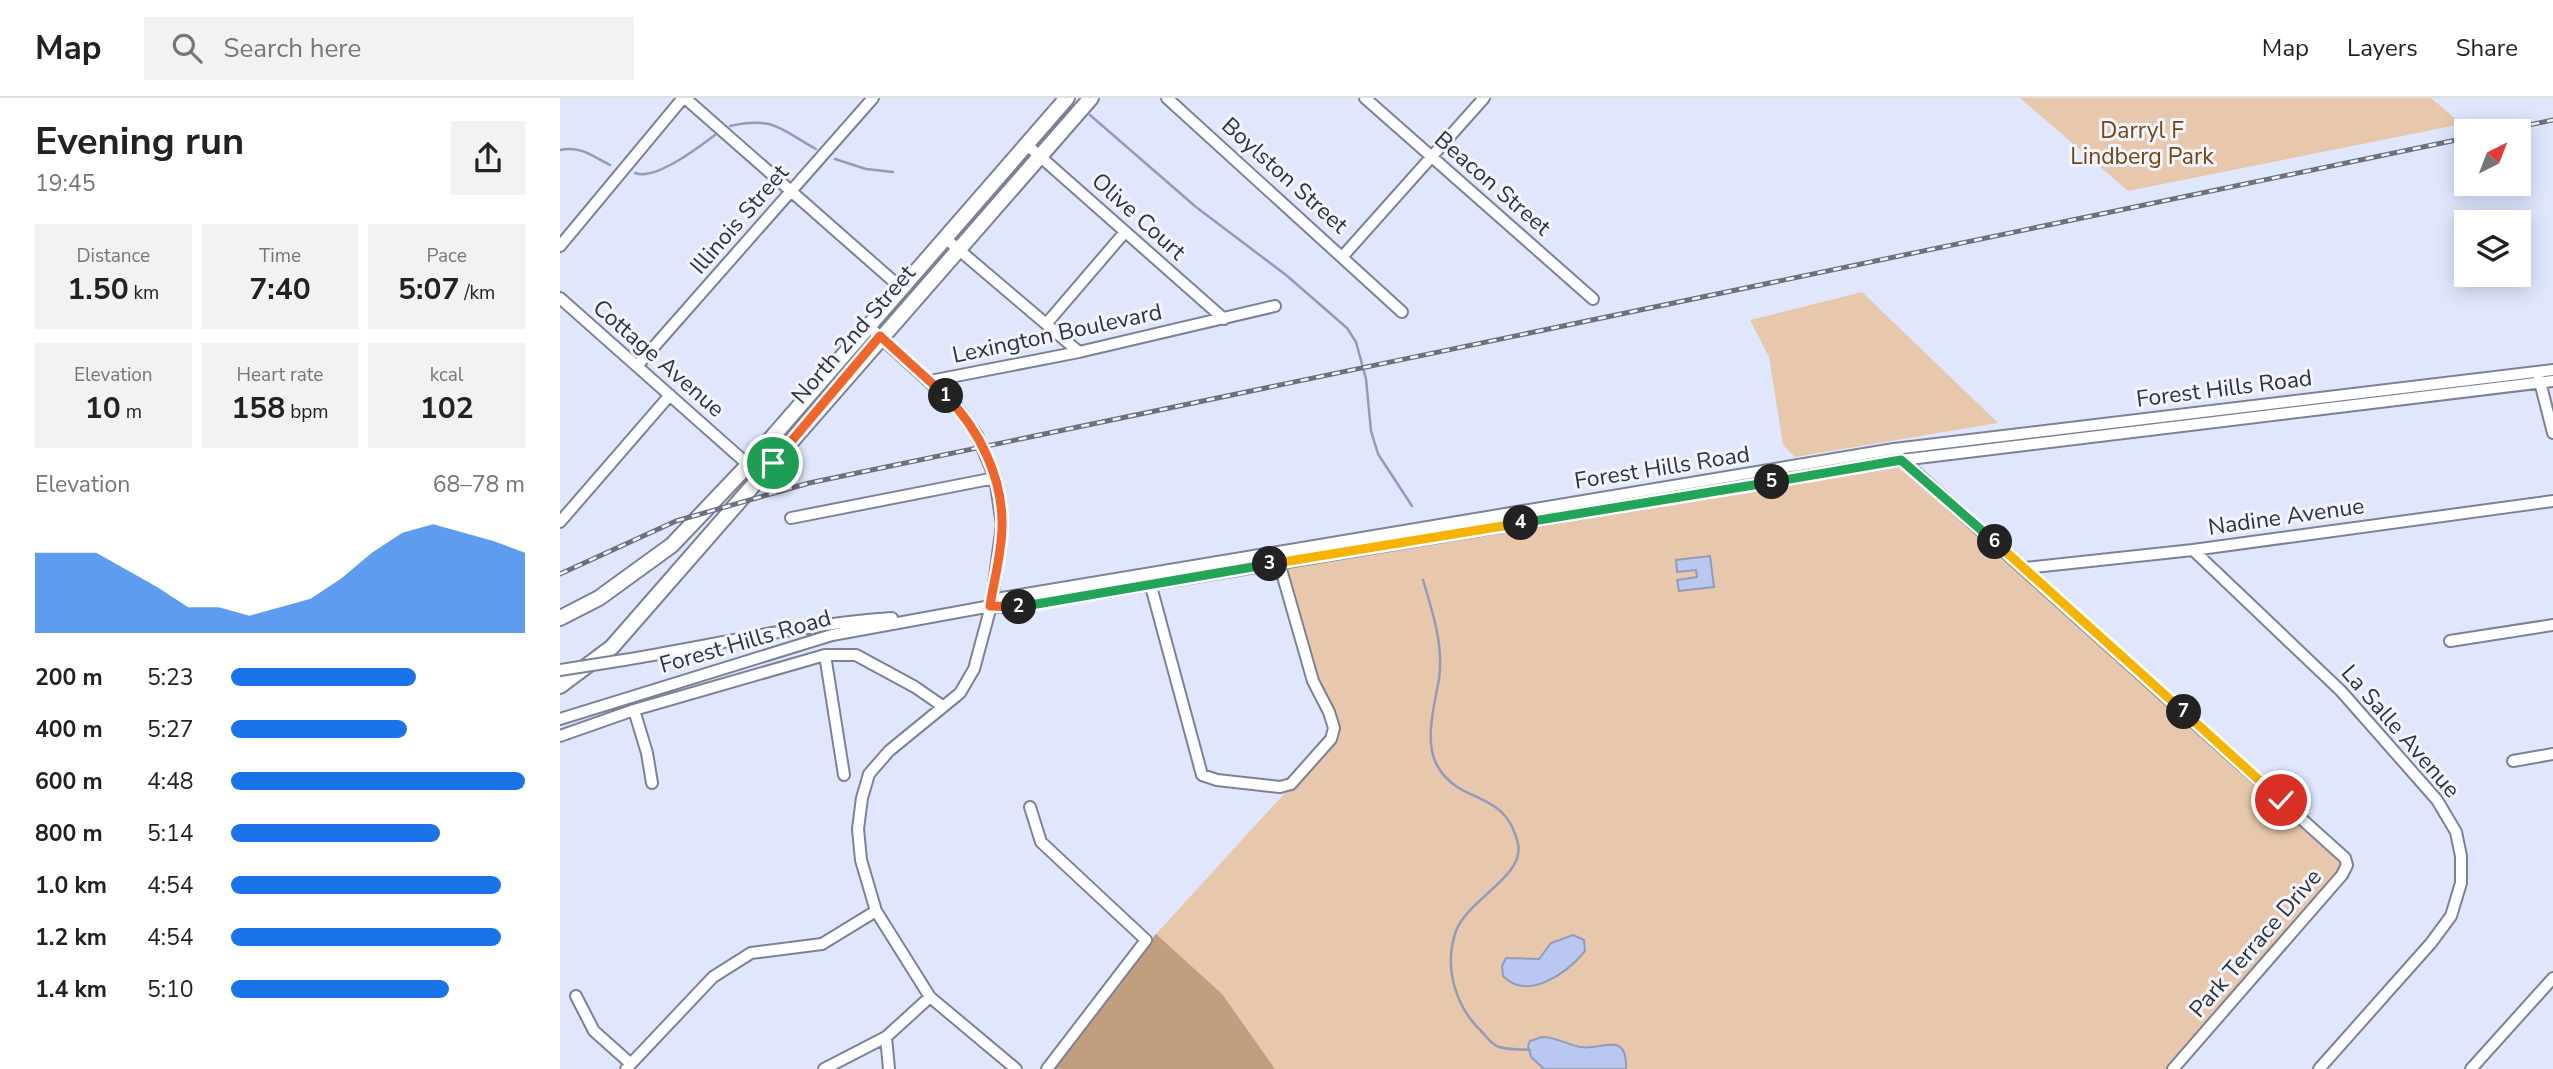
<!DOCTYPE html>
<html lang="en">
<head>
<meta charset="utf-8">
<style>
	body { margin:0; font-family:"Nunito Sans",sans-serif; background:#f2f2f2; color:#222; height:100vh; display:flex; flex-direction:column; font-size:26px; white-space:nowrap }
	* { box-sizing:border-box; margin:0 }
	p { font-size:23px; color:#767676 }
	.icon { flex:none; width:38px; height:38px; fill:none; stroke:currentColor; stroke-width:2; stroke-linecap:round; stroke-linejoin:round }
	.map { position:relative; flex:1; overflow:hidden }
	.details { display:flex; flex-direction:column; background:#fff; width:560px }
	.details>* { flex:none }
	.needle { width:46px; rotate:42deg }
	.tools { position:absolute; left:1894px; top:21px; display:grid; gap:14px }
	.tools a { display:grid; place-items:center; width:77px; height:77px; border-radius:0px; background:#fff; box-shadow:0 4px 18px #0003; font-size:35px }
	.pin { position:absolute; display:grid; place-items:center; width:60px; height:60px; color:#fff; margin:-30px; border:4px solid #fff; border-radius:50%; box-shadow:0 2px 7px #0007 }
	.km { position:absolute; width:35px; height:35px; margin:-18px; border-radius:50%; background:#222; color:#fff; font-size:19px; line-height:35px; text-align:center }
	.round { display:grid; place-items:center; flex:none; width:74px; height:74px; border-radius:0px; background:#f2f2f2 }
	.headline { display:flex; align-items:center; justify-content:space-between; height:119px; padding:0 35px }
	h1 { font-size:38px; font-weight:700; line-height:52px }
	.stats { display:grid; grid-template-columns:repeat(3,1fr); gap:10px; height:119px; padding:7px 35px }
	.stats div { display:grid; align-content:center; border-radius:0px; background:#f2f2f2; text-align:center }
	.stats b { font-size:30px; font-weight:700 }
	.stats small { font-size:19px; font-weight:400 }
	.stats p { font-size:19px }
	.chart { height:196px; padding:14px 35px }
	.chart p { display:flex; justify-content:space-between }
	.chart svg { width:100%; height:126px; margin-top:7px; fill:#1a73e8; opacity:.7 }
	ul { padding:0 35px; list-style:none; font-size:23px }
	li { display:grid; grid-template-columns:112px 84px 1fr; align-items:center; height:52px }
	li i { height:18px; border-radius:9px; background:#1a73e8 }
	header { display:flex; align-items:center; gap:42px; box-sizing:border-box; height:98px; padding:0 35px; background:#fff; border-bottom:2px solid #e0e0e0 }
	header strong { font-size:33px }
	nav { display:flex; gap:38px; margin-inline-start:auto; font-size:24px }
	.search { width:490px; height:63px; background:#f2f2f2; display:flex; align-items:center; gap:18px; box-sizing:border-box; padding:0 24px; border-radius:0px; color:#767676; font-size:26px }
	main { display:flex; flex:1; min-height:0 }
	.map>svg:first-child { display:block }
</style>
</head>
<body>
<header>
<strong>Map</strong>
<div class="search"><svg class="icon" aria-label="search" viewBox="0 0 24 24"><circle cx="10" cy="10" r="6"/><path d="M15 15l6 6"/></svg>Search here</div>
<nav><a>Map</a><a>Layers</a><a>Share</a></nav>
</header>
<main>
<section class="details">
<div class="headline"><div><h1>Evening run</h1><p>19:45</p></div><a class="round"><svg class="icon" aria-label="share" viewBox="0 0 24 24"><path d="M12 15V3M7 8l5-5 5 5M5 13v7h14v-7"/></svg></a></div>
<div class="stats">
<div><p>Distance</p><b>1.50<small> km</small></b></div>
<div><p>Time</p><b>7:40</b></div>
<div><p>Pace</p><b>5:07<small> /km</small></b></div>
</div>
<div class="stats">
<div><p>Elevation</p><b>10<small> m</small></b></div>
<div><p>Heart rate</p><b>158<small> bpm</small></b></div>
<div><p>kcal</p><b>102</b></div>
</div>
<div class="chart"><p><span>Elevation</span>68–78 m</p>
<svg viewBox="0 0 160 44" preserveAspectRatio="none"><path d="M0 44V16L10 16L20 16L30 22L40 28L50 35L60 35L70 38L80 35L90 32L100 25L110 16L120 9L130 6L140 9L150 12L160 16V44z"/></svg>
</div>
<ul>
<li><b>200 m</b>5:23<i style="width:63%"></i></li>
<li><b>400 m</b>5:27<i style="width:60%"></i></li>
<li><b>600 m</b>4:48<i style="width:100%"></i></li>
<li><b>800 m</b>5:14<i style="width:71%"></i></li>
<li><b>1.0 km</b>4:54<i style="width:92%"></i></li>
<li><b>1.2 km</b>4:54<i style="width:92%"></i></li>
<li><b>1.4 km</b>5:10<i style="width:74%"></i></li>
</ul>
</section>
<div class="map">
<svg width="1993" height="971" viewBox="0 0 1993 971">
	<rect width="100%" height="100%" fill="#e0e7fd"/>
	<!-- green -->
	<path fill="#e7c8ad" d="M1460,0H1871L1902,26L1568,93Z
		M1302,194L1438,325L1235,359L1223,347L1209,259L1190,222Z
		M1343,366L1794,765L1608,971H486L596,836L777,638L721,470Z"/>
	<!-- forest -->
	<path fill="#c09e7e" d="M596,836L662,896L715,971H486Z"/>
	<!-- water -->
	<path fill="#bac8f1" stroke="#919bba" stroke-width="2" d="M1150,458L1154,489L1119,493L1117,482L1137,479L1136,472L1117,474L1116,462Z
		M1013,837L1024,842L1025,853C1008,874 968,904 943,878L942,868L946,860L979,861L991,845Z
		M982,939C997,939 1007,947 1021,949C1040,953 1068,931 1066,971H984L971,959L968,948L970,943Z"/>
	<g fill="none" stroke-linecap="round" stroke-linejoin="round">
		<!-- stream -->
		<path stroke="#919bba" stroke-width="2.5" d="M530,17L636,109L726,177L787,230L796,244L806,281L811,333L818,356L852,408
			M170,28C213,18 220,31 256,51
			M0,52C22,48 32,58 50,67
			M275,61L306,71L333,74
			M75,75C95,83 139,49 155,37
			M863,482C872,512 884,548 879,581C875,605 863,645 878,669C901,708 946,691 958,746C965,778 908,801 896,833C883,870 896,910 923,935C927,940 933,947 939,949C948,952 961,951 970,952"/>
		<!-- minor casing -->
		<g stroke="#7c8296" stroke-width="14">
			<path id="minor" d="M125,0L340,189
				M607,0L842,214
				M805,0L1033,201
				M466,46L664,221
				M385,140L519,254
				M0,148L123,0
				M783,158L924,0
				M0,200L202,379
				M487,225L565,134
				M307,227L397,309L417,337L435,380L442,427L431,508L414,571L400,595L329,653L309,676L302,700L298,731L301,762L316,813L370,899L456,971
				M77,268L313,0
				M1979,280L1993,335
				M370,283L519,254L715,208
				M1339,359L1785,760L1787,767L1782,777L1613,971
				M231,420L435,380
				M0,424L110,297
				M1633,452L1781,593L1877,702L1896,734L1901,758V785L1891,818L1871,845L1759,971
				M1465,470L1633,452L1993,403
				M589,481L642,677L657,682L720,689L731,686L771,641L774,630L769,614L753,583L718,461
				M431,508L442,500L1334,351L1993,272
				M1890,543L1993,527
				M265,557L284,677
				M64,562C153,547 242,526 332,520
				M74,612L87,655L92,685
				M0,621L272,537L431,508L450,510L1341,362L1993,283
				M0,638L74,612L265,557H296L355,589L381,607
				M1953,663L1993,656
				M470,709L481,744L586,842L487,971
				M16,898L34,933L71,966
				M326,939L329,971
				M66,971L153,879L191,855L262,846L316,813
				M264,971L326,939L370,899
				M1911,971L1993,880"/>
		</g>
		<!-- major casing -->
		<g stroke="#7c8296" stroke-width="18">
			<path id="major" d="M0,520L39,500L112,447L188,367L507,0
				M0,588L52,549L531,0"/>
		</g>
		<!-- minor -->
		<use href="#minor" stroke="#fff" stroke-width="10"/>
		<!-- major -->
		<use href="#major" stroke="#fff" stroke-width="14"/>
		<!-- rail casing -->
		<g stroke="#6c717d" stroke-width="5">
			<path id="rail" d="M1940,33L1993,22
				M0,476L116,423L249,385L1906,40"/>
		</g>
		<!-- rail -->
		<use href="#rail" stroke="#f2f5fd" stroke-width="2.5" stroke-dasharray="8" stroke-linecap="butt"/>
		<!-- minor-bridge casing -->
		<g stroke="#7c8296" stroke-width="14" stroke-linecap="butt">
			<path id="minor-bridge" d="M0,572L64,562"/>
		</g>
		<!-- minor-bridge -->
		<use href="#minor-bridge" stroke="#fff" stroke-width="10"/>
	</g>
	<g fill="none" stroke-linecap="round" stroke-linejoin="round">
		<!-- split-1 casing -->
		<g stroke="#fff" stroke-width="14">
			<path id="split-1" d="M213,365L320,238L386,298"/>
		</g>
		<!-- split-2 casing -->
		<g stroke="#fff" stroke-width="14">
			<path id="split-2" d="M386,298C419,331 443,380 442,428C442,454 434,482 430,508L459,509"/>
		</g>
		<!-- split-3 casing -->
		<g stroke="#fff" stroke-width="14">
			<path id="split-3" d="M459,509L710,466"/>
		</g>
		<!-- split-4 casing -->
		<g stroke="#fff" stroke-width="14">
			<path id="split-4" d="M710,466L961,425"/>
		</g>
		<!-- split-5 casing -->
		<g stroke="#fff" stroke-width="14">
			<path id="split-5" d="M961,425L1212,384"/>
		</g>
		<!-- split-6 casing -->
		<g stroke="#fff" stroke-width="14">
			<path id="split-6" d="M1212,384L1341,362L1435,444"/>
		</g>
		<!-- split-7 casing -->
		<g stroke="#fff" stroke-width="14">
			<path id="split-7" d="M1435,444L1624,614"/>
		</g>
		<!-- split-8 casing -->
		<g stroke="#fff" stroke-width="14">
			<path id="split-8" d="M1624,614L1721,702"/>
		</g>
		<!-- split-1 -->
		<use href="#split-1" stroke="#f0652b" stroke-width="9"/>
		<!-- split-2 -->
		<use href="#split-2" stroke="#f0652b" stroke-width="9"/>
		<!-- split-3 -->
		<use href="#split-3" stroke="#22a559" stroke-width="9"/>
		<!-- split-4 -->
		<use href="#split-4" stroke="#f5b400" stroke-width="9"/>
		<!-- split-5 -->
		<use href="#split-5" stroke="#22a559" stroke-width="9"/>
		<!-- split-6 -->
		<use href="#split-6" stroke="#22a559" stroke-width="9"/>
		<!-- split-7 -->
		<use href="#split-7" stroke="#f5b400" stroke-width="9"/>
		<!-- split-8 -->
		<use href="#split-8" stroke="#f5b400" stroke-width="9"/>
	</g>
	<g text-anchor="middle" stroke-width="6" stroke-linejoin="round" paint-order="stroke">
		<!-- park labels -->
		<g font-size="23" fill="#734510" stroke="#f2f5fd">
			<text x="1582" y="40">Darryl F<tspan x="1582" dy="26">Lindberg Park</tspan></text>
		</g>
		<!-- street labels -->
		<g font-size="23" fill="#30333b" stroke="#f2f5fd">
			<text transform="translate(725 77) rotate(42)" y="8">Boylston Street</text>
			<text transform="translate(933 85) rotate(41)" y="8">Beacon Street</text>
			<text transform="translate(579 118) rotate(42)" y="8">Olive Court</text>
			<text transform="translate(179 121) rotate(-49)" y="8">Illinois Street</text>
			<text transform="translate(497 235) rotate(-12)" y="8">Lexington Boulevard</text>
			<text transform="translate(293 236) rotate(-49)" y="8">North 2nd Street</text>
			<text transform="translate(99 260) rotate(41)" y="8">Cottage Avenue</text>
			<text transform="translate(1664 290) rotate(-7)" y="8">Forest Hills Road</text>
			<text transform="translate(1102 369) rotate(-9)" y="8">Forest Hills Road</text>
			<text transform="translate(1726 418) rotate(-8)" y="8">Nadine Avenue</text>
			<text transform="translate(185 543) rotate(-16)" y="8">Forest Hills Road</text>
			<text transform="translate(1841 633) rotate(49)" y="8">La Salle Avenue</text>
			<text transform="translate(1695 845) rotate(-49)" y="8">Park Terrace Drive</text>
		</g>
	</g>
</svg>
<div class="tools">
<a><svg class="needle" viewBox="-14 -14 28 28"><path d="M0-13l5 13h-10z" fill="#e53935"/><path d="M0 13l5-13h-10z" fill="#767676"/></svg></a>
<a><svg class="icon" aria-label="layers" viewBox="0 0 24 24"><path d="M12 4l9 5-9 5-9-5zM3 14l9 5 9-5"/></svg></a>
</div>
<div class="pin" style="left:213px;top:365px;background:#1e9e55"><svg class="icon" aria-label="arrive" viewBox="0 0 24 24"><path d="M6 21V4h12l-3 4 3 4H6"/></svg></div>
<div class="pin" style="left:1721px;top:702px;background:#d93025"><svg class="icon" aria-label="check" viewBox="0 0 24 24"><path d="M5 12l5 5 9-10"/></svg></div>
<b class="km" style="left:386px;top:298px">1</b>
<b class="km" style="left:459px;top:509px">2</b>
<b class="km" style="left:710px;top:466px">3</b>
<b class="km" style="left:961px;top:425px">4</b>
<b class="km" style="left:1212px;top:384px">5</b>
<b class="km" style="left:1435px;top:444px">6</b>
<b class="km" style="left:1624px;top:614px">7</b>
</div>
</main>
</body>
</html>
